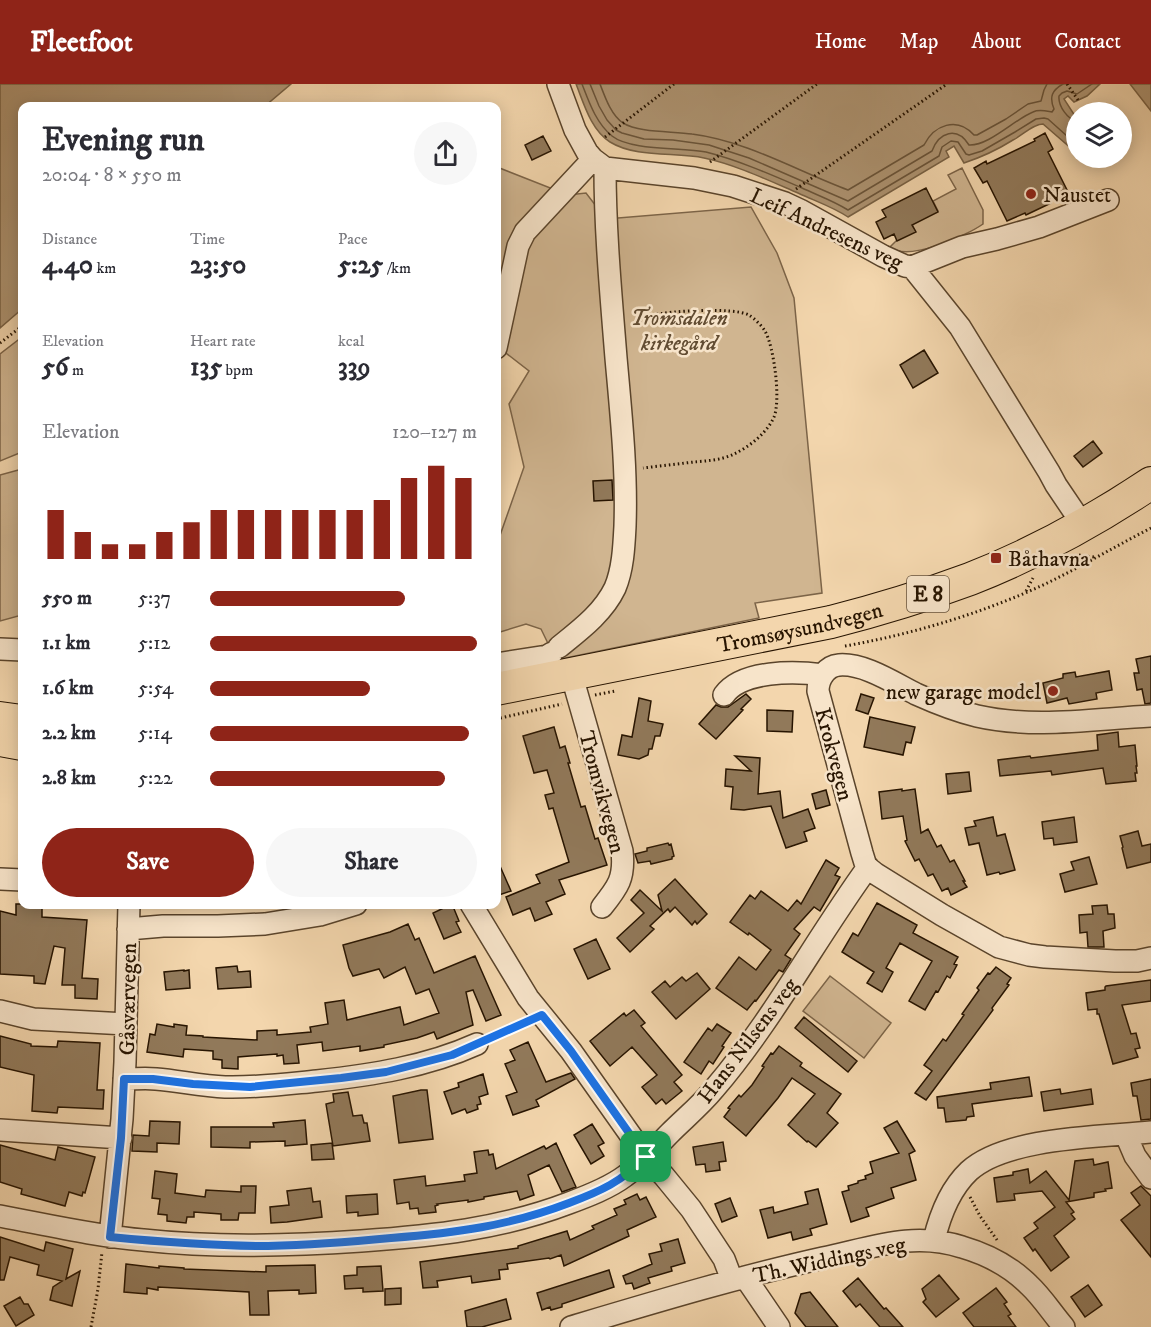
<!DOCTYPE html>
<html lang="en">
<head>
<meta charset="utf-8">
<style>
	body { margin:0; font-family:"IM FELL DW Pica",serif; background:#f7f7f7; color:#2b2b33; height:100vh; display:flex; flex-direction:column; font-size:22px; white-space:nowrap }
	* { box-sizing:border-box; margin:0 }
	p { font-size:20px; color:#7c7c81 }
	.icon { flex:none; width:33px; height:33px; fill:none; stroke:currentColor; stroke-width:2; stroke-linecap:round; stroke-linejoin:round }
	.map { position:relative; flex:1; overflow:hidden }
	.sheet { position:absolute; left:18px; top:18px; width:483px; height:807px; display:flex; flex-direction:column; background:#fff; border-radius:12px; box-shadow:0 3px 15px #0003 }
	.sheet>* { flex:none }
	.controls { position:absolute; left:1066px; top:18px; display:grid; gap:12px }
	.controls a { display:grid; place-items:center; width:66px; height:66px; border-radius:50%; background:#fff; box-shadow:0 3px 15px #0003; font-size:30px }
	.pin { position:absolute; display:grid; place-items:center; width:51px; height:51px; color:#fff; margin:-26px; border-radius:12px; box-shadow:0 3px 9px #0006 }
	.round { display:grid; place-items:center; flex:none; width:63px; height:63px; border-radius:32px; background:#f7f7f7 }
	.headline { display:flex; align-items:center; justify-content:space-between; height:102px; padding:0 24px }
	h1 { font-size:33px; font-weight:800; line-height:45px }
	.metrics { display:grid; grid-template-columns:repeat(3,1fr); gap:9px; height:102px; padding:6px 24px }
	.metrics div { display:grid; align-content:center }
	.metrics b { font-size:26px; font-weight:800 }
	.metrics small { font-size:16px; font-weight:400 }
	.metrics p { font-size:16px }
	.chart { height:168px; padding:12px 24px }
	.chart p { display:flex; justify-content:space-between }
	.chart svg { width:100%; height:108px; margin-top:6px; stroke:#8f2418; stroke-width:6 }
	.action { display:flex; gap:12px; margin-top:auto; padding:12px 24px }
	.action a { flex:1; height:69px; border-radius:36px; background:#8f2418; color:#fff; font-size:24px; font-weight:800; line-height:69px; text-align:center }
	.action a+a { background:#f7f7f7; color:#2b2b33 }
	ul { padding:0 24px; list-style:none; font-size:20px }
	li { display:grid; grid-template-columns:96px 72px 1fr; align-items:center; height:45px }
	li i { height:15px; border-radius:8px; background:#8f2418 }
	header { display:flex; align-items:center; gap:36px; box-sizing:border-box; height:84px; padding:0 30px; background:#8f2418; color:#fff }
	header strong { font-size:28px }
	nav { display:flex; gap:33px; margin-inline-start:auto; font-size:21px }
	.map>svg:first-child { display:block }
</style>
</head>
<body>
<header>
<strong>Fleetfoot</strong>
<nav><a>Home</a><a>Map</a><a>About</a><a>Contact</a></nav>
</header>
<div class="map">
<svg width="1151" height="1243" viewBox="0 0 1151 1243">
	<rect width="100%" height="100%" fill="#f3d6ad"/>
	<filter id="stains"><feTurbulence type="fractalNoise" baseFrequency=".00333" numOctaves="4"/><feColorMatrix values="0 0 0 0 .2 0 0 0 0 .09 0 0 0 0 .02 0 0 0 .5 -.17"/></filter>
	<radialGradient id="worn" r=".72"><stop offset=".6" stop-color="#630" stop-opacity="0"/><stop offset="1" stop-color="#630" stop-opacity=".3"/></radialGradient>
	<!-- green -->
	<path fill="#d0b590" stroke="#7c6448" stroke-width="1.5" d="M497,83L568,111L586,109L606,135L751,123L777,169L794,214L822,509L755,519L759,534L556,576L541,545L526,540L497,549V460L524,383L509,320L529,287L502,266L497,216Z
		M962,84L983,126V140C966,152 908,178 890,163L898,155L915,147L912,140L938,127L933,117L956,105L948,91Z
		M22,253V368L0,377V270Z
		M22,385V531L0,537V391Z
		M830,892L891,939L864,974L803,927Z"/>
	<!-- water -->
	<path fill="#ae9472" stroke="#786144" stroke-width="1.5" d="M0,0H291L265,22H22V225L0,244Z
		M576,0H1100L1087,12L1074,18L1068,12L1064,15L1077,35V71L1073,66L1043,40C1033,40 1023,51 1013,56C997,66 982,73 964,79L954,62L946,67L949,73L848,133C833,123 815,117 798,109C770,97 734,80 704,74C675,68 636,74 610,58C591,46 584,20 576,0Z
		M1130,0H1151V27Z"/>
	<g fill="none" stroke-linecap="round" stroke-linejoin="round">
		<!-- shore -->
		<path stroke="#6a5439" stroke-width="1.5" d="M582,0C589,18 596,39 612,52C631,67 681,63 706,68C738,76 772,91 802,104C817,111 834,117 848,126L939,72L942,63L951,57L958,58L966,70L969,71L982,67L1015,48L1036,35L1044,34L1048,35L1077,61
			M590,0L599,22L607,36L616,46L622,49L644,55L673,56L709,61L749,74L848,117L932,67C939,48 957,42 969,61C989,62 1015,35 1033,28C1039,25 1046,27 1052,28L1054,25C1049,13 1052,6 1063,0
			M600,0C605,13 611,31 623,39C639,49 673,47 692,50C747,57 797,87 848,106L924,61C934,41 957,32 974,51H977L1006,35L1028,20L1041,17L1044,6L1047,0
			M1077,37C1068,36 1058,22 1059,12L1062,9L1067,7L1077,10L1092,0"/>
	</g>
	<!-- building -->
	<path fill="#91795a" stroke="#271400" stroke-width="1.5" d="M1045,49L1053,65L1048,68L1068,108L1050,116L1051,119L1026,131L1025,129L1007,137L987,97L983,99L974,84L986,77L987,80L1035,57L1034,55Z
		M543,52L551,67L532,76L525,61Z
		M926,104L938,128L912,141L916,148L897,157L894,150L884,155L876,138L886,133L882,126Z
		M924,266L938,289L913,304L900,281Z
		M1093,357L1102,369L1083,383L1074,372Z
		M612,396L613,416L594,417L593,397Z
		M1151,572V619L1145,620L1142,605L1137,606L1134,589H1139L1136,575Z
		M1109,587L1112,606L1096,609L1097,615L1069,620L1067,614L1047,619L1043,599L1063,594V590L1075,588L1076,593Z
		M746,610L751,615L741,625L743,626L716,655L699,640L716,621L721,623H728Z
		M861,610L874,614L868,630L856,626Z
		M639,614L651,617L648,637L663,640L660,652H655L652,665H649L648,671L639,675L618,671L622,651L632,653Z
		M767,626L793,627L792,648L767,647Z
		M870,633L915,643L911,659L906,658L903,671L864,663Z
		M554,643L560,664L565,662L570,679H568L581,723L585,722L595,755L598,754L607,781L559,796L565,810L546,818L552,830L535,837L530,824L513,831L506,813L540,799L536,791L569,778L553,724L549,725L545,711L554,709L547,686L534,689L523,652Z
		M1118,648L1119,663L1135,661L1137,682H1136L1137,689H1135L1136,697L1106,700L1103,684L1052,691L1051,687L1000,692L998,676L1030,672L1031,674L1098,666L1097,651Z
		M735,672L760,674L758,710L780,707L783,734L808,725L815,744L804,748L807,757L786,764L771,722L744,726L731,725L733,703L725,702L726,685L751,687Z
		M969,688L971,707L948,710L946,690Z
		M902,705V707L915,705L921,749L928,745L937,763L941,761L950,778L954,776L965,797H963L967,803L951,811L948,804L942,807L933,790L928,792L919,775L915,777L905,757L907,756L903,732L882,735L879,708Z
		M826,706L830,721L816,725L812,710Z
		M993,733L997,752L1005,750L1015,786L1000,790L999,788L987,791L979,759L969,761L965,744L976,742L974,737Z
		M1074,733L1077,758L1054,761L1053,754L1044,755L1042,738Z
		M1138,747L1142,762L1151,760V778L1127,784L1122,764L1123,763L1120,752Z
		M668,759L669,761L671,760L674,772L672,773V775L651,780L650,777L638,779L635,770L647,767V764Z
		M496,773L511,807L496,812Z
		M1089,773L1097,800L1065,808L1060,790L1074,786L1071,778Z
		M826,776L839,784L835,791L840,793L820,827L814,823L794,845L800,850L785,871L791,875L783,888L779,886L756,917L755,916L747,926L716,904L739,873L756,886L771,866L749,849L748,851L730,838L750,811L755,815L761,807L788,827L797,816L801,820Z
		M675,795L707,830L697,840L695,837L692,841L675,823L670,828L668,825L650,842L654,845L630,868L617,854L644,829L631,816L640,806L662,827L658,811Z
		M877,819L917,841L913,849L958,873L954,880L957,881L950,894L947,892L938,908L936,907L925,926L909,917L932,877L900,859L886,884L893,888L882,908L867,899L874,888L842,868L853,849L858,852Z
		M16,820H42V833L87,836L82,894L98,895L97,915L75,914V901H62L65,864L54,862L45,900L34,899V892L0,890V827L16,831Z
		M452,820L459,837L456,838L461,848L444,855L433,829Z
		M1107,821L1108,830H1114L1115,844L1103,847L1104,863H1088L1087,848L1080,849L1079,831L1093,830L1092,822Z
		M408,840L415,856L419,854L434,889L475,872L501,931L486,937L473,906L466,908L473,941L437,955L434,948L417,954L384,961V963L360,967V962L323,967L322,958L297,961L299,979L284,980L283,971L277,972V970L238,973V985L222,984V976L213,975V967L184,965L183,973L147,968L150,950L155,951L157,940L174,943V940L187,942L186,951L203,952V953L257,956V947L277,946V951L311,948L310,943L328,940L325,919L344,916L347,936L400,923L404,941L439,929L429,905L416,910L405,883L384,894L379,885L353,892L349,884L343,861L390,848Z
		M596,855L610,885L588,895L574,865Z
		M237,882L238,888L250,887L251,903L218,905L216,884Z
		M996,883L1011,894L1007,900L1009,901L992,924L993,926L926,1016L915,1009L932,987L924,981L943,955L946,957L964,931L962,930L979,906L977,904L988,889L990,890Z
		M184,886V887L189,886L190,904L166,906L164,888Z
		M697,889L710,905L676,935L652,908L665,897L670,903L682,893L686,897Z
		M1151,896V917L1122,921L1131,950L1136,949L1140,964L1135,965L1138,973L1113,980L1099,930H1097V925L1088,926L1086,909L1105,906V903L1106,902Z
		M634,926L645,939L641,942L682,991L674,998L682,1007L666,1020L662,1015L656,1020L642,1003L657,991L632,963L610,982L590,957L624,929L626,932Z
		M804,933L857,977L848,988L795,944Z
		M717,940L731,949L722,962L724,963L713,980L709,977L701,990L684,978L708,944L712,947Z
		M0,952L31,960V962L57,963L58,957L100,959L97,1006H104L103,1025L58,1023L57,1029L32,1027L34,991L0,983Z
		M528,958L546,998L571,989L575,995L536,1016L539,1022L513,1031L506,1012L517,1008L505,980L515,976L510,966Z
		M779,962L802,979L800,982L841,1010L827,1029L838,1039L816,1063L808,1057L807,1058L788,1041L815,1010L792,994L778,1014L746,1052L724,1033L730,1025L728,1024L739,1011L741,1013L752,1001L764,983L762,982L771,969L773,970Z
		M483,990L488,1010L479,1013L481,1020L477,1021L478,1025L467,1029L465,1025L452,1030L444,1008L459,1003L458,999Z
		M1029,993L1032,1012L972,1020L974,1032L967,1033L966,1036L946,1038L944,1024H938L937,1013L991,1005L990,999Z
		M1151,995V1035L1141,1036L1137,1012H1133L1131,999Z
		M1060,1005L1061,1010L1091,1005L1093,1020L1044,1027L1041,1008Z
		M421,1006H427L433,1055L399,1059L393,1012Z
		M348,1008L353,1032L362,1031L364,1039H367L370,1057L333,1062L326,1020L334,1018L333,1010Z
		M305,1036L307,1060L285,1062V1057L250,1058V1064L211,1063V1043H274L273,1039Z
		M150,1037L180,1038L179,1060L157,1059V1068L132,1067L133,1051L149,1052Z
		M897,1037L915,1067L909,1070L916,1096L891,1104L894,1114L866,1124L869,1132L851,1138L842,1108L849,1106L848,1102L858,1099V1097L866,1095L865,1092L873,1089L870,1078L899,1069L884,1044Z
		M592,1040L604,1059L598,1062L604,1072L591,1080L574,1051Z
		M723,1058L726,1077L719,1078L720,1086L706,1088L705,1080L696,1081L693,1063Z
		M332,1059L334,1075L312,1076L311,1061Z
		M556,1059L576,1103L562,1108L549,1081L528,1091L534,1111L520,1116L517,1107L484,1113V1115L468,1118V1116L437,1120L438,1121L435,1122L436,1128L419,1130L418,1124L410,1125L409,1118L397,1120L394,1096L425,1092L426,1102L465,1097L464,1091L477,1089L474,1068L488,1066L489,1071L493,1070L496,1085L544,1062L546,1065Z
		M0,1061L55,1076L58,1063L95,1073L85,1109L83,1108L82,1112L69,1108L65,1122L21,1110L22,1105L0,1098Z
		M1093,1075L1094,1081L1108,1078L1112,1104L1105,1105L1106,1107L1094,1109V1113L1066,1118L1074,1128L1071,1130L1075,1135L1054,1152L1069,1173L1051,1187L1035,1165L1033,1167L1024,1154L1038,1144L1034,1139L1055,1123L1042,1107L1014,1110L1015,1116L997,1118L994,1094L1013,1091V1088L1028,1085L1030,1099L1046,1087L1069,1116L1075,1077Z
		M155,1087L177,1090L175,1109L205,1113L206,1106L241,1108V1102H256L255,1129H239L238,1136H221V1130L194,1128V1133H187L186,1139L167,1137V1131L158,1130L160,1115L152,1114Z
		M1141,1102L1151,1112V1173L1121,1136L1140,1121L1131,1109Z
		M311,1104L313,1118L320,1117L322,1133L287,1138L271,1139L270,1123L289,1121L287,1107Z
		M818,1105L827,1140L810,1145L812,1151L793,1156L791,1148L768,1154L760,1126L773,1123L774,1129L808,1120L805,1108Z
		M377,1110L378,1130L358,1132V1128L347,1129L346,1112Z
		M637,1110L640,1116L646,1113L656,1133L627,1146L629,1152L564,1182L561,1171L550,1175L549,1174L507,1180L508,1185L499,1186L500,1195L472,1199L471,1192L437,1197L438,1203L423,1204L420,1178L518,1164V1162L567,1147L570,1156L594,1145L592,1142L617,1131L614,1125L626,1120L624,1116Z
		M730,1114L737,1132L722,1138L715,1120Z
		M0,1153L44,1167L46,1158L73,1165L66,1195L80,1187L72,1222L50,1216L53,1203L62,1197L37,1191L39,1181L10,1173L4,1196H0Z
		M678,1155L685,1179L671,1183L672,1187L648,1194L650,1199L634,1205L632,1199L626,1200L623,1192L652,1180L649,1170L662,1167L660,1160Z
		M126,1180L159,1184V1182L184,1184V1185L266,1188V1182L315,1181L316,1209L299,1210V1206L268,1207L269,1231H250L249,1208L158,1203V1206L147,1204V1210L124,1208Z
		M381,1182L383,1207L363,1208V1204L345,1205L344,1192L357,1191V1183Z
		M609,1186L614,1203L562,1220V1223L551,1226L550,1223L542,1226L537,1209Z
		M939,1191L959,1215L936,1233L923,1218L926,1215L922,1205Z
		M858,1194L884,1225L886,1224L903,1243H880L860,1220L856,1223L843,1207Z
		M1088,1201L1102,1221L1085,1233L1071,1213Z
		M401,1204V1220L385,1221V1205Z
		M996,1204L1007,1218L1004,1220L1011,1230L1008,1232L1016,1243H974L963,1229Z
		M810,1208L838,1243H806L795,1229L801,1210Z
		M20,1213L24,1220H28L34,1231L16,1242L4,1222Z
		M506,1215L511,1235L482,1243H467L465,1227Z"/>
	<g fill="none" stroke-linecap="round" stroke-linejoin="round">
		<!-- minor casing -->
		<g stroke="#5a442b" stroke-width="24">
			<path id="minor" d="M558,0L575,46L587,68L593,75L605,84L694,94L733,102L785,119L800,126L883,172L905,182L912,183L960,243L1049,388L1056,401L1083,441
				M912,183L962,163L997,155L1039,143L1108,116
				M496,264L518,162L525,148L593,75
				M559,563C580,546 603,529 615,504C623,485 624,462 625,442C627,386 621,330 616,274C611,211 605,147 605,84
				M0,565L22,566
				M496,580L547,572L552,569
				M571,589L622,767C625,794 618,803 602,823
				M724,611C742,586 795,587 823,591
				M1151,632C1093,635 1034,645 977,632C956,627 936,619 916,610C894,599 864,579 839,581C826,582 818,595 818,607L862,769L866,782L876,790L942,831L999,863L1029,871L1045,873L1115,877H1137L1151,874
				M0,795L22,796
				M471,820L528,914L571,967L646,1073L664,1092L691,1125L724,1175L732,1196
				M128,845L163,842H218L265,840L320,831L356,820
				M0,927L33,935L126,940
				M124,995C135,995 146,994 156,995C179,997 202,1002 225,1003C256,1004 286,1000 317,997C371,991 426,983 477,960
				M0,1046L121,1054
				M1126,1051L1135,1072L1151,1094
				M0,1132C48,1141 95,1152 143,1156C216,1164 288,1162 361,1157C433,1152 501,1145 569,1119C588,1112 609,1104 625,1092C642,1080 656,1063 670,1049C685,1034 701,1021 714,1005C773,936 815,856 868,783
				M110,1153L122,1035L125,978L129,820
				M934,1156C940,1131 950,1105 969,1087C1006,1053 1101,1053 1151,1048
				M745,1193L779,1243
				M571,1243C655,1218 738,1193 823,1174C871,1164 913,1147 962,1163C986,1170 1011,1183 1029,1201C1042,1213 1052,1229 1064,1243"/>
		</g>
		<!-- highway casing -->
		<g stroke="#271400" stroke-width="34">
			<g id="highway">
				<path id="s1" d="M496,605L831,538C878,526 924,512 970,495C1034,470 1094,437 1151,399"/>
				<path d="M0,634L22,637"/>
				<path d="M0,656L22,660"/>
			</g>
		</g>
		<!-- path -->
		<path stroke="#271400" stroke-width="3" stroke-dasharray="1.5 3" stroke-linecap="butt" d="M1067,0L1078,16
			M605,53L674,0
			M710,78L817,0
			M796,105L947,0
			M632,241C639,237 646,233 653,231C670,227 734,223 749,231C754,234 762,242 765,247C774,263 781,316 774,333C767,349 749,363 734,370C722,376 706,377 694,378C677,380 660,382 643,384
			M0,259L22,242
			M1079,471L1094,473
			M1026,507L1033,494
			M845,562C913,550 979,530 1041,502C1079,484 1114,463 1151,444
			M595,611L615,607
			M496,635L562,620
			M491,953L527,938
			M970,1113L980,1132L997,1156
			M91,1243L98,1205L102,1168"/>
		<!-- minor -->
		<use href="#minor" stroke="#f7e4ca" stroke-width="21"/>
		<!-- highway -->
		<use href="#highway" stroke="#f3d6ad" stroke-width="32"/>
	</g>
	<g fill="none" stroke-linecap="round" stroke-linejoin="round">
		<!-- route casing -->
		<g stroke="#fff" stroke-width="12">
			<path id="route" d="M542,931L571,967L646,1073C621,1098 601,1107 569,1119C509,1142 455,1149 391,1154C350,1158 309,1161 268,1162C215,1162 162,1158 110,1153L121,1054L124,995H153L193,1000L250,1003L341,994L386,988L452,971Z"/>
		</g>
		<!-- route -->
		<use href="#route" stroke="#1a73e8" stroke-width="8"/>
	</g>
	<!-- markers -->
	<g fill="#8f2418" stroke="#f7e4ca" stroke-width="2">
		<circle cx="1031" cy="110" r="6"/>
		<rect x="990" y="468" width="12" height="12" rx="3"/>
		<circle cx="1053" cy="607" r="6"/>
	</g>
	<g text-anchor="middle" stroke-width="5" stroke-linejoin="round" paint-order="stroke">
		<!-- shield labels -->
		<rect fill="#f7e4ca" stroke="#65523d" stroke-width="1.5" x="907" y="492" width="42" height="36" rx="4.5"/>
		<g font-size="21" font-weight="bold" fill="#271400">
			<text x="928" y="517">E 8</text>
		</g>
		<!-- poi labels -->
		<g font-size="22" fill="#271400" stroke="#f7e4ca" text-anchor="start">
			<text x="1043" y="118">Naustet</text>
			<text x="1008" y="482">Båthavna</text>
			<text x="1041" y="615" text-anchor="end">new garage model</text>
		</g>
		<!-- street labels -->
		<g font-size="22" fill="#271400" stroke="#f7e4ca">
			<text transform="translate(827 144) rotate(25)" y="8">Leif Andresens veg</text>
			<text dy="8" stroke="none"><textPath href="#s1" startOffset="310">Tromsøysundvegen</textPath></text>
			<text transform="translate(835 670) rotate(75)" y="8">Krokvegen</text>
			<text transform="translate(603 708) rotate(75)" y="8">Tromvikvegen</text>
			<text transform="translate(127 915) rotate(-89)" y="8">Gåsværvegen</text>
			<text transform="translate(747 956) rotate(-53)" y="8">Hans Nilsens veg</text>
			<text transform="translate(829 1175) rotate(-12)" y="8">Th. Widdings veg</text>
		</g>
		<!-- park labels -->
		<g font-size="22" font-style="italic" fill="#624c32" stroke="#f7e4ca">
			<text x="679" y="241">Tromsdalen<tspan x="679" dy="25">kirkegård</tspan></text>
		</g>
	</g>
	<rect width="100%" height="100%" filter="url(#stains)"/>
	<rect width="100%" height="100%" fill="url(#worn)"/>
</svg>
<div class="controls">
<a><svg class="icon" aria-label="layers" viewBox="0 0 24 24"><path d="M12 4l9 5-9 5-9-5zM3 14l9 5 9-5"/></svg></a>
</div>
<div class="pin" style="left:646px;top:1073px;background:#1e9e55"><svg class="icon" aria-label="arrive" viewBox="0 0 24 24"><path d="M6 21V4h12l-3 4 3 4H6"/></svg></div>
<section class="sheet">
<div class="headline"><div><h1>Evening run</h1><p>20:04 · 8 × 550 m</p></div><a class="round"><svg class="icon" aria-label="share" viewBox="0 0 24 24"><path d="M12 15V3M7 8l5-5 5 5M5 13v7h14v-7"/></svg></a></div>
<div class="metrics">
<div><p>Distance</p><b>4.40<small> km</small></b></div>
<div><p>Time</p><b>23:50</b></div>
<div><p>Pace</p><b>5:25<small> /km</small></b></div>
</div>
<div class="metrics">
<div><p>Elevation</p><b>56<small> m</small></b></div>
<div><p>Heart rate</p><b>135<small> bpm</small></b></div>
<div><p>kcal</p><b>339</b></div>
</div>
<div class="chart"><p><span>Elevation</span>120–127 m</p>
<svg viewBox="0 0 160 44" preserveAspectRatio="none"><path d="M5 44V24M15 44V33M25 44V38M35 44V38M45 44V33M55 44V29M65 44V24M75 44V24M85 44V24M95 44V24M105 44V24M115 44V24M125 44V20M135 44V11M145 44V6M155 44V11"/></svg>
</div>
<ul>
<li><b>550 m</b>5:37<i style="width:73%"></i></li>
<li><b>1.1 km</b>5:12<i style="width:100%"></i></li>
<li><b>1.6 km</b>5:54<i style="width:60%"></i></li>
<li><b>2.2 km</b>5:14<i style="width:97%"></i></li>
<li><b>2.8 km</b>5:22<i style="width:88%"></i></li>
</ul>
<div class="action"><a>Save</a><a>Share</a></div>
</section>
</div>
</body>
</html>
